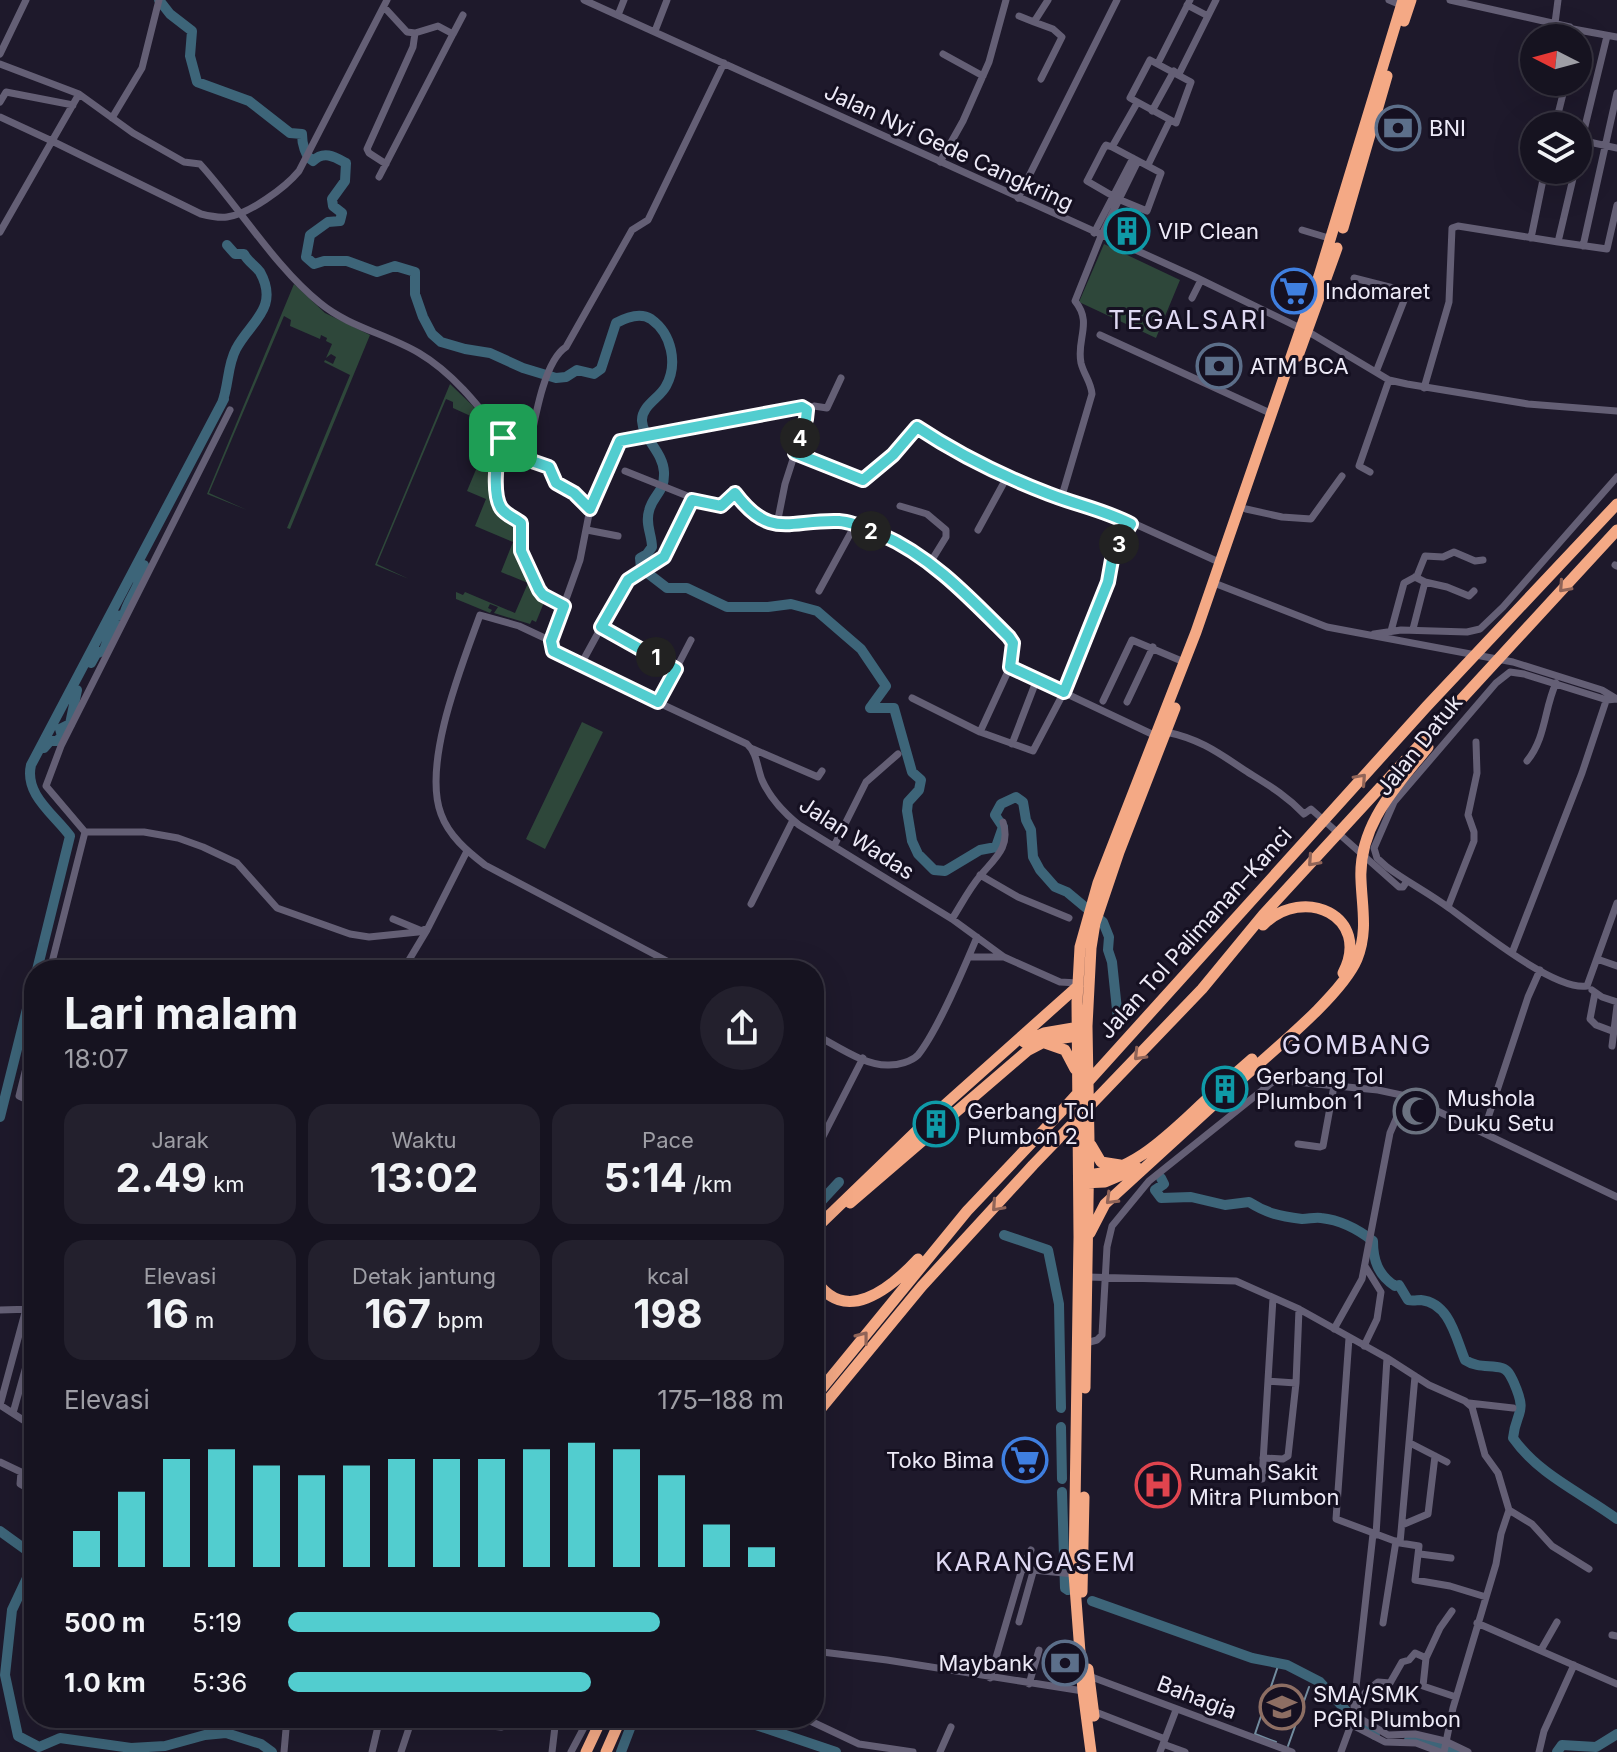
<!DOCTYPE html>
<html lang="id">
<head>
<meta charset="utf-8">
<style>
	body { margin:0; font-family:Inter,sans-serif; background:#23202d; color:#f1f3f6; height:100vh; display:flex; flex-direction:column; font-size:30px; white-space:nowrap }
	* { box-sizing:border-box; margin:0 }
	p { font-size:26px; color:#9e9ea5 }
	.icon { flex:none; width:44px; height:44px; fill:none; stroke:currentColor; stroke-width:2; stroke-linecap:round; stroke-linejoin:round }
	.map { position:relative; flex:1; overflow:hidden }
	.sheet { position:absolute; left:24px; top:960px; width:800px; height:768px; display:flex; flex-direction:column; background:#161320; border-radius:32px; box-shadow:0 8px 32px #0002,0 0 0 2px #35323e }
	.sheet>* { flex:none }
	.needle { width:52px; rotate:276deg }
	.tools { position:absolute; left:1520px; top:24px; display:grid; gap:16px }
	.tools a { display:grid; place-items:center; width:72px; height:72px; border-radius:50%; background:#161320; box-shadow:0 8px 32px #0002,0 0 0 2px #35323e; font-size:40px }
	.pin { position:absolute; display:grid; place-items:center; width:68px; height:68px; color:#fff; margin:-34px; border-radius:16px; box-shadow:0 4px 12px #0006 }
	.km { position:absolute; width:40px; height:40px; margin:-20px; border-radius:50%; background:#222; color:#fff; font-size:22px; line-height:40px; text-align:center }
	.round { display:grid; place-items:center; flex:none; width:84px; height:84px; border-radius:42px; background:#23202d }
	.head { display:flex; align-items:center; justify-content:space-between; height:136px; padding:0 40px }
	h1 { font-size:44px; font-weight:700; line-height:60px }
	.stats { display:grid; grid-template-columns:repeat(3,1fr); gap:12px; height:136px; padding:8px 40px }
	.stats div { display:grid; align-content:center; border-radius:20px; background:#23202d; text-align:center }
	.stats b { font-size:40px; font-weight:700 }
	.stats small { font-size:22px; font-weight:400 }
	.stats p { font-size:22px }
	.chart { height:224px; padding:16px 40px }
	.chart p { display:flex; justify-content:space-between }
	.chart svg { width:100%; height:144px; margin-top:8px; stroke:#52cdcf; stroke-width:6 }
	ul { padding:0 40px; list-style:none; font-size:26px }
	li { display:grid; grid-template-columns:128px 96px 1fr; align-items:center; height:60px }
	li i { height:20px; border-radius:10px; background:#52cdcf }
	.map>svg:first-child { display:block }
</style>
</head>
<body>
<div class="map">
<svg width="1617" height="1752" viewBox="0 0 1617 1752">
	<rect width="100%" height="100%" fill="#1e192b"/>
	<!-- green -->
	<path fill="#2e473a" d="M1104,244L1180,280L1156,338L1079,302Z
		M294,284L325,313L370,335L290,529L287,528L350,375L324,362L325,360L333,364L336,357L331,354L326,358L332,344L326,341L327,338L321,335L320,339L290,326L291,320L284,316L209,493L247,510L207,494Z
		M450,384L472,405L497,440C492,469 491,492 501,520L515,522C516,557 524,568 541,598L545,600L536,622L532,620L530,624L494,613L498,607L490,604L488,608L492,610L490,613L456,599V592L463,595L465,592L515,613L528,583L501,572L513,542L475,526L486,499L467,491L480,460L487,463L490,455L484,451L488,435L475,418L453,408V402L446,399L377,564L409,579L375,565Z
		M582,722L603,732L545,849L526,839Z"/>
	<g fill="none" stroke-linecap="round" stroke-linejoin="round">
		<!-- stream -->
		<path stroke="#728d9f" stroke-width="2" d="M1276,1742L1255,1734L1279,1663
			M1288,1746L1309,1687"/>
		<!-- river -->
		<path stroke="#3d6579" stroke-width="10" d="M159,0L170,14L192,31L190,56L197,82L249,101L290,133L302,134C302,144 305,156 313,161C324,150 335,157 346,163L345,181L332,199L333,206L342,213L340,221L328,222L310,235L306,257L314,264L324,261H347L377,272L395,266L415,272V294L423,317L432,334L441,342L465,349L490,353L523,368L556,378L566,377L577,370L594,374L601,369L616,323C627,317 640,312 651,319C672,334 678,364 666,386C660,398 641,406 642,421C643,439 663,452 664,472C665,493 653,494 649,511C645,524 652,535 652,547L647,554L640,558L641,568L667,588H687L727,607H768L791,604L817,611L861,649L886,686L870,708H894L912,772L921,780L919,790L908,802L907,811L912,841L918,854L934,870L945,871L980,850L996,847L1003,827L995,815L1001,804L1016,797L1023,802L1026,820L1031,830L1033,857L1040,870L1055,887L1067,892L1103,922L1109,937L1108,950L1112,962L1118,1019
			M222,403C229,385 227,366 236,349C250,322 280,308 260,272C255,265 248,262 244,254H235L227,245
			M91,663L96,654L104,650L117,616L124,615C127,603 133,596 138,584C140,577 141,572 144,565
			M44,748L50,741H57L62,736L60,729L70,724L77,690
			M37,970L70,836C55,815 24,795 31,765L224,399
			M0,1117L34,981
			M1161,1178L1164,1184L1155,1190L1161,1198L1191,1197L1225,1205L1249,1202C1268,1214 1280,1216 1302,1219C1309,1219 1315,1217 1321,1218C1340,1220 1359,1230 1373,1241C1373,1260 1378,1275 1395,1286L1399,1285L1408,1300C1413,1301 1417,1300 1421,1300C1450,1303 1456,1339 1465,1360C1477,1368 1490,1365 1502,1368C1509,1370 1511,1377 1514,1383C1528,1415 1516,1410 1513,1438C1539,1475 1582,1493 1617,1519
			M814,1209L839,1182
			M1004,1235L1048,1250L1059,1304L1061,1408
			M1061,1427L1062,1479
			M1062,1492L1065,1588L1068,1590
			M0,1531L29,1552L28,1576L12,1610L5,1675L18,1736L39,1747L60,1738L131,1748L165,1746L205,1735L226,1733L261,1744L272,1752
			M1092,1601L1252,1658L1287,1665L1320,1682L1352,1717L1375,1735
			M735,1718L836,1752
			M1409,1740L1437,1744L1457,1752
			M621,1752L634,1718
			M1557,1752L1562,1745L1596,1747L1617,1734"/>
		<!-- minor -->
		<path stroke="#645f75" stroke-width="7" d="M584,0L1193,276L1300,328
			M1389,0L1401,5
			M1450,0L1570,27L1575,32L1576,38
			M1187,5L1208,16
			M618,15L624,0
			M1019,16L1034,22L1048,0
			M1034,22L1053,29L1062,37L1041,79
			M1555,23L1558,0
			M1573,29L1617,37
			M655,31L667,0
			M453,34L463,15
			M0,54L26,0
			M943,54L983,76
			M1150,60L1191,82L1176,123L1130,98Z
			M1158,63L1190,0
			M0,64L79,94L133,133L184,162L200,164C239,207 276,268 320,303C349,327 387,334 419,353C458,376 485,415 513,450L523,458L549,467L556,483L574,493L590,509L580,560L551,641L553,651L580,666L747,744C757,753 757,767 762,780C770,798 784,813 799,825L952,919L1004,957L1060,982L1078,983
			M1179,74L1216,0
			M0,102L6,92L73,105
			M1152,111L1174,71
			M0,117L52,141L79,94
			M112,118L142,68L159,0
			M1555,126L1566,82
			M1580,140L1617,148
			M1112,147L1106,145L1104,148L1087,181L1118,199L1147,211L1161,173L1112,147L1137,103
			M1578,155L1607,36
			M940,162L963,121L989,62L1006,0
			M386,164L369,153L367,149L413,47L415,33
			M1148,165L1170,120
			M379,177L453,34L438,26L415,33L407,32L384,7
			M1018,198L1117,0
			M1302,230L1332,239
			M0,232L52,141L201,214C209,216 219,218 227,217C249,214 285,188 299,171L387,0
			M1094,233L1133,158
			M1531,238L1545,170
			M1558,242L1607,249L1617,205
			M1583,246L1617,93
			M1354,278L1401,290L1407,293L1376,372
			M1192,298L1201,280
			M1307,331L1389,380L1407,384L1528,404L1617,411
			M1100,335L1270,413
			M1424,388L1449,302L1452,228L1458,226L1558,242L1575,170
			M807,410L814,406L827,408L841,378
			M503,438C496,453 492,494 501,508C506,515 515,518 521,523C519,544 527,584 546,597C551,601 558,603 564,606
			M795,453L843,471L861,480L893,455L917,427L953,451L999,474L1061,499L1111,513L1221,563
			M527,459C533,431 542,362 566,347L632,230L648,220L724,63
			M625,471L695,499
			M1370,472L1359,466L1389,380
			M1061,499L1092,394C1091,382 1084,375 1081,363C1076,339 1093,323 1075,301L1101,236L1138,161
			M900,506L927,514L946,530V537L930,563
			M590,509L620,441L802,407L807,410L806,419L785,484L777,524
			M1246,509L1282,517L1311,519L1342,476
			M587,530L618,536
			M978,530L1007,477
			M1615,565L1617,566
			M1425,582L1447,587L1469,596L1474,591
			M1214,583L1327,627L1513,662L1602,690L1617,699
			M819,591L855,525
			M601,627L676,669L658,702
			M1413,629L1425,582L1415,577
			M1391,631L1404,583L1417,576L1425,556L1443,557L1454,552L1475,561L1483,560
			M1374,634L1401,630L1467,632L1480,629L1503,607L1617,477
			M551,641L519,626L480,615C462,665 422,763 441,814C449,836 467,851 485,865L684,970
			M580,666L626,582L664,557L692,500L721,506L735,493C772,541 789,518 839,521C853,522 868,529 880,534C931,556 970,598 1009,637L1013,643L1010,667L1156,736
			M676,669L691,640
			M912,698L980,732L1033,751L1064,692L1108,582L1113,554L1131,524
			M1103,701L1132,640L1184,662
			M1127,702L1153,647
			M980,732L1010,667
			M1166,732C1201,739 1220,754 1249,773C1270,786 1287,796 1304,814L1311,809L1399,887H1403L1407,881
			M1012,744L1037,679
			M753,749L818,777L822,771
			M1527,761C1546,738 1544,709 1556,683
			M85,832H144L178,838L203,847L237,863L277,908L350,934L369,937L418,932L428,928L467,851
			M834,846L866,782L898,754
			M980,875L1018,897L1069,918
			M751,904L793,820
			M1448,907L1474,841V832L1468,815L1477,773L1476,742
			M393,919L422,931
			M952,919C961,905 969,889 980,876C995,858 1011,847 1003,822
			M1512,953L1582,773L1607,698
			M969,957H1002
			M1597,959L1617,966
			M50,970L85,832L46,786L61,746L230,410
			M403,970L427,930
			M1587,986C1554,991 1477,928 1449,908C1429,893 1407,882 1387,867L1377,858L1374,848L1394,802L1496,683L1510,672L1524,674L1607,700L1617,699
			M1587,986L1617,903
			M1592,990L1602,997L1617,1002
			M1595,993L1590,1019L1596,1025L1612,1031
			M814,1034C836,1045 864,1066 889,1065C898,1065 911,1062 918,1055C938,1030 964,968 977,937
			M34,1036L19,1096L34,1103
			M1612,1046L1617,1006
			M1483,1133L1528,997L1540,970
			M1298,1144L1320,1147L1323,1146L1334,1086
			M814,1154L863,1058
			M1087,1277L1236,1281L1299,1309L1387,1358L1429,1385L1465,1401L1472,1407L1485,1455L1498,1473L1509,1510L1501,1534L1496,1564L1453,1708L1444,1752
			M0,1310L34,1309
			M1334,1329L1362,1279L1390,1133L1406,1096
			M1349,1338L1336,1519L1400,1543L1419,1546L1415,1580L1450,1586L1486,1597
			M1086,1343L1097,1340L1102,1335L1107,1247L1112,1226L1149,1181L1275,1080L1378,1090L1406,1096L1617,1197
			M1364,1346L1377,1319L1381,1292L1365,1266
			M1268,1381L1296,1383
			M1469,1403L1513,1408
			M0,1405L26,1309
			M0,1405L34,1427
			M13,1413L34,1338
			M1410,1443L1447,1462
			M1263,1458L1283,1459L1288,1456L1296,1383L1299,1309
			M0,1462L21,1472L20,1484L34,1492
			M1262,1479L1273,1298
			M1509,1510L1532,1524L1552,1546L1589,1569
			M1402,1525L1428,1514L1435,1456
			M1376,1535L1387,1358
			M1400,1543L1415,1376
			M1420,1554L1451,1558
			M1022,1569L1074,1574
			M1019,1622L1033,1572
			M1383,1623L1396,1541
			M1477,1623L1617,1684
			M1612,1635L1617,1636
			M1541,1650L1557,1622
			M814,1651L887,1660L1083,1691
			M1426,1658L1440,1628L1452,1611
			M1089,1676L1292,1752
			M990,1678L1022,1569L1031,1550
			M1029,1684L1039,1650
			M1365,1693L1376,1700
			M1356,1709L1365,1693L1378,1682L1390,1683L1402,1662L1409,1660L1415,1653L1426,1658L1423,1686L1456,1697
			M1093,1711L1165,1739
			M1356,1716L1388,1735L1415,1734L1445,1741L1468,1752
			M410,1718L501,1727L505,1726L507,1718
			M804,1718L859,1744L913,1752
			M1352,1725L1385,1742L1416,1743L1440,1752
			M1163,1744L1185,1752
			M284,1752L287,1718
			M372,1752L380,1718
			M401,1752L412,1719
			M552,1752L556,1718
			M571,1752L589,1718
			M940,1752L951,1727
			M1160,1752L1176,1710
			M1341,1752L1356,1711L1354,1707L1355,1696L1373,1534
			M1539,1752L1544,1731L1574,1665"/>
		<!-- highway -->
		<path stroke="#f4a985" stroke-width="11" d="M1404,21L1411,0
			M1343,228L1387,76
			M1298,356L1337,248
			M1263,925C1304,884 1372,917 1343,973
			M1024,1042L1044,1033L1085,1026
			M1045,1043L1065,1050L1075,1069
			M1228,1080L1252,1059
			M1234,1086C1266,1056 1341,997 1357,959C1368,932 1362,907 1361,880C1358,825 1396,787 1428,747
			M1091,1145L1101,1162L1120,1165
			M1084,1175C1137,1174 1178,1124 1216,1091
			M1082,1183L1105,1182L1138,1168
			M850,1203L1027,1051L1048,1040L1086,1035
			M814,1230L929,1119L1078,986
			M1090,1233L1105,1204L1221,1098
			M814,1277C843,1328 891,1288 918,1259
			M1085,1388L1089,1141L1087,1026L1091,948L1095,923L1119,852L1175,708
			M814,1398L967,1211L1059,1114L1427,706L1617,504
			M814,1417L922,1286L1033,1165L1202,989L1263,915L1617,530
			M1082,1592L1084,1497
			M1088,1669L1094,1716
			M586,1752L602,1718
			M606,1752L621,1718
			M1091,1752L1083,1691L1074,1574L1079,1237L1077,1002L1080,947L1098,883L1196,632L1319,276L1403,0"/>
	</g>
	<!-- one-way arrows -->
	<defs><path id="oneway-chevron" d="M-2-3.5L2.5 0L-2 3.5" fill="none" stroke-width="1.6" stroke-linecap="round" stroke-linejoin="round" transform="scale(2)"/></defs>
	<g stroke="#906458">
		<use href="#oneway-chevron" transform="translate(1564 587) rotate(132)"/>
		<use href="#oneway-chevron" transform="translate(1361 779) rotate(-48)"/>
		<use href="#oneway-chevron" transform="translate(1313 861) rotate(132)"/>
		<use href="#oneway-chevron" transform="translate(1139 1055) rotate(134)"/>
		<use href="#oneway-chevron" transform="translate(1111 1199) rotate(135)"/>
		<use href="#oneway-chevron" transform="translate(997 1206) rotate(132)"/>
		<use href="#oneway-chevron" transform="translate(863 1337) rotate(-52)"/>
	</g>
	<g fill="none" stroke-linecap="round" stroke-linejoin="round">
		<!-- route casing -->
		<g stroke="#fff" stroke-width="16">
			<path id="route" d="M802,407L807,410L806,419L795,453L863,480L893,455L917,427C959,455 1002,476 1049,494C1077,505 1104,510 1131,524L1113,554L1108,582L1064,692L1010,667L1013,643L1009,637C970,598 931,556 880,534C868,529 853,522 839,521C790,519 771,541 735,493L721,506L692,500L664,557L628,580L601,627L676,669L658,702L553,651L551,641L564,606L543,595L539,590L521,551V523C515,518 506,515 501,508C492,494 496,453 503,438L523,458L549,467L556,483L574,493L590,509L620,441Z"/>
		</g>
		<!-- route -->
		<use href="#route" stroke="#52cdcf" stroke-width="10"/>
	</g>
	<!-- icons -->
	<defs>
		<g id="bank-ring" transform="scale(2.3)"><circle r="9.5" fill="#151021" stroke="#5c6f8a" stroke-width="1.5"/><path d="M-6-4H6V4H-6ZM0-2.3a2.3 2.3 0 1 0 0 4.6a2.3 2.3 0 1 0 0-4.6Z" fill="#5c6f8a"/></g>
		<g id="building-ring" transform="scale(2.3)"><circle r="9.5" fill="#151021" stroke="#0f9aa8" stroke-width="1.5"/><path d="M-4-6H4V6H1V3H-1V6H-4ZM-2.5-4.3h1.7v1.8h-1.7ZM.8-4.3h1.7v1.8H.8ZM-2.5-1h1.7V.8h-1.7ZM.8-1h1.7V.8H.8Z" fill="#0f9aa8"/></g>
		<g id="supermarket-ring" transform="scale(2.3)"><circle r="9.5" fill="#151021" stroke="#3f7fe0" stroke-width="1.5"/><path d="M-6-5.5h2.5l.6 2H6L4.5 2H-2.5L-4.4-4H-6ZM-1.5 3.2a1.3 1.3 0 1 0 .1 0ZM3 3.2a1.3 1.3 0 1 0 .1 0Z" fill="#3f7fe0"/></g>
		<g id="mosque-ring" transform="scale(2.3)"><circle r="9.5" fill="#151021" stroke="#6b7280" stroke-width="1.5"/><path d="M3.5-4.9A6 6 0 1 0 3.5 4.9A5 5 0 1 1 3.5-4.9Z" fill="#6b7280"/></g>
		<g id="hospital-ring" transform="scale(2.3)"><circle r="9.5" fill="#151021" stroke="#e0444e" stroke-width="1.5"/><path d="M-5-5h3v3.5h4V-5h3V5h-3V1.5h-4V5h-3Z" fill="#e0444e"/></g>
		<g id="school-ring" transform="scale(2.3)"><circle r="9.5" fill="#151021" stroke="#8d6e63" stroke-width="1.5"/><path d="M0-5L7-2L0 1L-7-2ZM-4 1L0 2.5L4 1V4Q0 6-4 4Z" fill="#8d6e63"/></g>
	</defs>
	<g fill-rule="evenodd">
		<use href="#bank-ring" x="1398" y="128"/>
		<use href="#building-ring" x="1127" y="231"/>
		<use href="#supermarket-ring" x="1294" y="291"/>
		<use href="#bank-ring" x="1219" y="366"/>
		<use href="#building-ring" x="1225" y="1089"/>
		<use href="#mosque-ring" x="1416" y="1111"/>
		<use href="#building-ring" x="936" y="1124"/>
		<use href="#supermarket-ring" x="1025" y="1460"/>
		<use href="#hospital-ring" x="1158" y="1485"/>
		<use href="#bank-ring" x="1065" y="1663"/>
		<use href="#school-ring" x="1282" y="1707"/>
	</g>
	<g text-anchor="middle" stroke-width="6" stroke-linejoin="round" paint-order="stroke">
		<!-- poi labels -->
		<g font-size="22" fill="#edeaf7" stroke="#151021" text-anchor="start">
			<text x="1429" y="136">BNI</text>
			<text x="1158" y="239">VIP Clean</text>
			<text x="1325" y="299">Indomaret</text>
			<text x="1250" y="374">ATM BCA</text>
			<text x="1256" y="1084">Gerbang Tol<tspan x="1256" dy="25">Plumbon 1</tspan></text>
			<text x="1447" y="1106">Mushola<tspan x="1447" dy="25">Duku Setu</tspan></text>
			<text x="967" y="1119">Gerbang Tol<tspan x="967" dy="25">Plumbon 2</tspan></text>
			<text x="994" y="1468" text-anchor="end">Toko Bima</text>
			<text x="1189" y="1480">Rumah Sakit<tspan x="1189" dy="25">Mitra Plumbon</tspan></text>
			<text x="1034" y="1671" text-anchor="end">Maybank</text>
			<text x="1313" y="1702">SMA/SMK<tspan x="1313" dy="25">PGRI Plumbon</tspan></text>
		</g>
		<!-- street labels -->
		<g font-size="22" fill="#edeaf7" stroke="#151021">
			<text transform="translate(949 147) rotate(25)" y="8">Jalan Nyi Gede Cangkring</text>
			<text transform="translate(1419 745) rotate(-51)" y="8">Jalan Datuk</text>
			<text transform="translate(857 838) rotate(33)" y="8">Jalan Wadas</text>
			<text transform="translate(1195 933) rotate(-48)" y="8">Jalan Tol Palimanan–Kanci</text>
			<text transform="translate(1197 1697) rotate(21)" y="8">Bahagia</text>
		</g>
		<!-- quarter labels -->
		<g font-size="26" letter-spacing="2" fill="#dfd9f3" stroke="#151021">
			<text x="1188" y="329">TEGALSARI</text>
			<text x="1357" y="1054">GOMBANG</text>
			<text x="1036" y="1571">KARANGASEM</text>
		</g>
	</g>
</svg>
<div class="tools">
<a><svg class="needle" viewBox="-14 -14 28 28"><path d="M0-13l5 13h-10z" fill="#e53935"/><path d="M0 13l5-13h-10z" fill="#9e9ea5"/></svg></a>
<a><svg class="icon" aria-label="layers" viewBox="0 0 24 24"><path d="M12 4l9 5-9 5-9-5zM3 14l9 5 9-5"/></svg></a>
</div>
<div class="pin" style="left:503px;top:438px;background:#1e9e55"><svg class="icon" aria-label="arrive" viewBox="0 0 24 24"><path d="M6 21V4h12l-3 4 3 4H6"/></svg></div>
<b class="km" style="left:656px;top:657px">1</b>
<b class="km" style="left:871px;top:531px">2</b>
<b class="km" style="left:1119px;top:544px">3</b>
<b class="km" style="left:800px;top:438px">4</b>
<section class="sheet">
<div class="head"><div><h1>Lari malam</h1><p>18:07</p></div><a class="round"><svg class="icon" aria-label="share" viewBox="0 0 24 24"><path d="M12 15V3M7 8l5-5 5 5M5 13v7h14v-7"/></svg></a></div>
<div class="stats">
<div><p>Jarak</p><b>2.49<small> km</small></b></div>
<div><p>Waktu</p><b>13:02</b></div>
<div><p>Pace</p><b>5:14<small> /km</small></b></div>
</div>
<div class="stats">
<div><p>Elevasi</p><b>16<small> m</small></b></div>
<div><p>Detak jantung</p><b>167<small> bpm</small></b></div>
<div><p>kcal</p><b>198</b></div>
</div>
<div class="chart"><p><span>Elevasi</span>175–188 m</p>
<svg viewBox="0 0 160 44" preserveAspectRatio="none"><path d="M5 44V33M15 44V21M25 44V11M35 44V8M45 44V13M55 44V16M65 44V13M75 44V11M85 44V11M95 44V11M105 44V8M115 44V6M125 44V8M135 44V16M145 44V31M155 44V38"/></svg>
</div>
<ul>
<li><b>500 m</b>5:19<i style="width:75%"></i></li>
<li><b>1.0 km</b>5:36<i style="width:61%"></i></li>
</ul>
</section>
</div>
</body>
</html>
